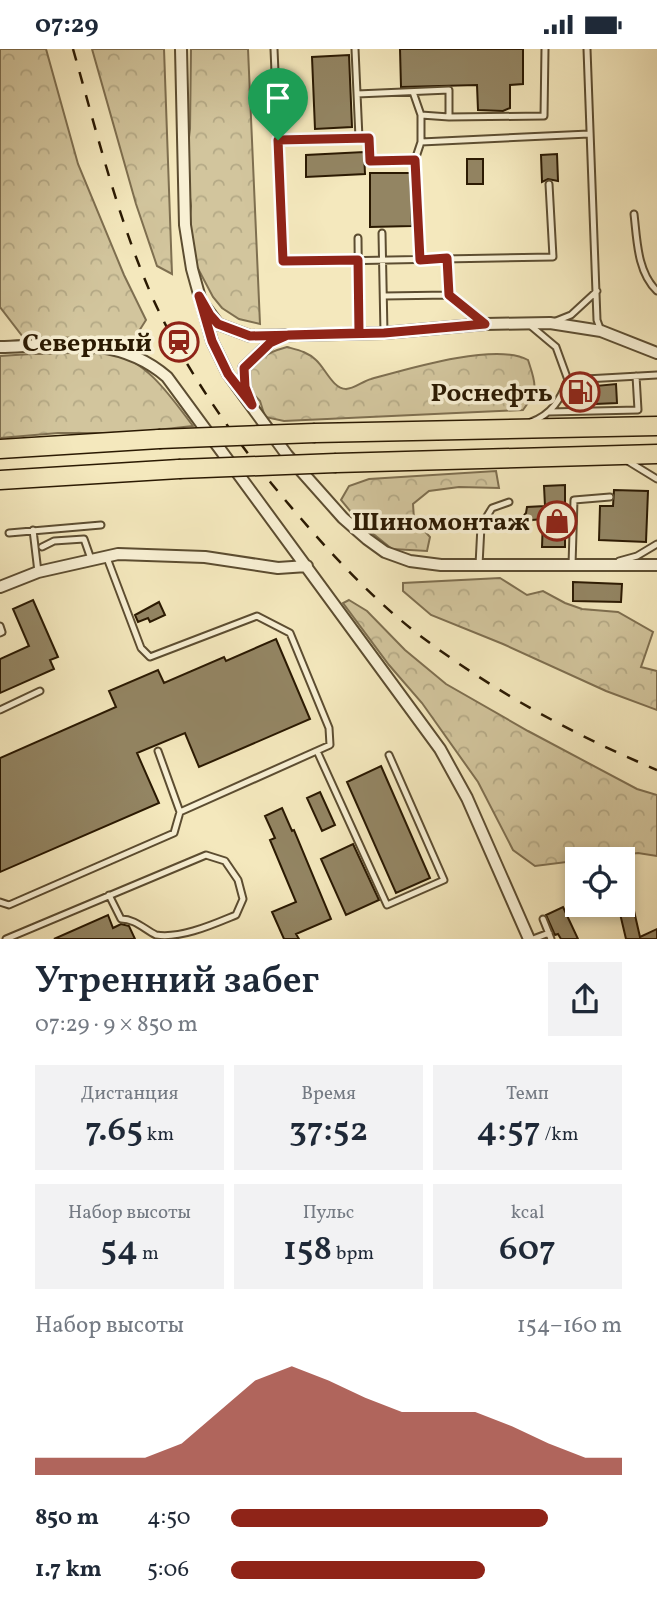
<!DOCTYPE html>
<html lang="ru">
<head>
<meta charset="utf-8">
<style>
	body { margin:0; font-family:Vollkorn,serif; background:#f2f2f3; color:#1f2937; height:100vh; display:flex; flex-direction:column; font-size:26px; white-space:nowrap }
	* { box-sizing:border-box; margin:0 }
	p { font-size:23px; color:#747a83 }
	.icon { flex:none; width:38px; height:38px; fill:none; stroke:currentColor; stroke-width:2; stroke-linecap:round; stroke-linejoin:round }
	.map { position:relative; height:890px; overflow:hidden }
	.sheet { display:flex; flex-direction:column; background:#fff; flex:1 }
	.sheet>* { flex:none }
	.tools { position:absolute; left:565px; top:798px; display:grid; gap:14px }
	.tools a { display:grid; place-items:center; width:70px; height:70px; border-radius:0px; background:#fff; box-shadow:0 4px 10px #0003; font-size:35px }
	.pin { position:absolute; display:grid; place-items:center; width:60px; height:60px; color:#fff; margin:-72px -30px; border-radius:50% 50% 50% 0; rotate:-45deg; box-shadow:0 0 7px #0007 }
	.pin .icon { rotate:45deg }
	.round { display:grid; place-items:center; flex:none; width:74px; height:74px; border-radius:0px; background:#f2f2f3 }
	.overview { display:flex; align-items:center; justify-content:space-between; height:119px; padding:0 35px }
	h1 { font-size:38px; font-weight:600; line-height:52px }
	.metrics { display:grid; grid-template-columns:repeat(3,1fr); gap:10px; height:119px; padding:7px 35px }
	.metrics div { display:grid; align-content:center; border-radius:0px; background:#f2f2f3; text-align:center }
	.metrics b { font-size:35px; font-weight:600 }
	.metrics small { font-size:19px; font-weight:400 }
	.metrics p { font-size:19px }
	.chart { height:196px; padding:14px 35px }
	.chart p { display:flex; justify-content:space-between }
	.chart svg { width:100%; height:126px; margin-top:7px; fill:#8f2418; opacity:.7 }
	ul { padding:0 35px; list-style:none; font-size:23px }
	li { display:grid; grid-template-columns:112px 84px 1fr; align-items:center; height:52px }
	li i { height:18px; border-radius:9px; background:#8f2418 }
	.status { display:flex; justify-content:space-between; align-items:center; height:49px; padding:0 35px; background:#fff; direction:ltr }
	.status svg { height:19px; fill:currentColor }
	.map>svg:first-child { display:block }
</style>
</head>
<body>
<div class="status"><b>07:29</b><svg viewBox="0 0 49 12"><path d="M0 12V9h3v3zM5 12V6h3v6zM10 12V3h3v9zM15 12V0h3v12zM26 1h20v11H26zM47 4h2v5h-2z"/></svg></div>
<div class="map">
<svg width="657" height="890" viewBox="0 0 657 890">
	<defs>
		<pattern id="forest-crowns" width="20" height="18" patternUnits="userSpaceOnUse" patternTransform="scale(1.75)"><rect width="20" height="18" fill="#d2c59d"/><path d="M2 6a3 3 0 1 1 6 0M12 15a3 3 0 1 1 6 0" fill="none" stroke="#b4a986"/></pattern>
	</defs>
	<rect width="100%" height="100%" fill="#f4e8bd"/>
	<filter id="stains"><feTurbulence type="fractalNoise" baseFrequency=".00286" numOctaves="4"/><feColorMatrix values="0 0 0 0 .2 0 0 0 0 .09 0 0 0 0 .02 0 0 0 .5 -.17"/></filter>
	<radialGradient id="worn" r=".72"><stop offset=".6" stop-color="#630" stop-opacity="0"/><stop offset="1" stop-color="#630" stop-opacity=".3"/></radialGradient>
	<!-- forest -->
	<path fill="url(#forest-crowns)" stroke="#7e6f50" stroke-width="2" d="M0,0H46L78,115L124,226L146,271L132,293L99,289L23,288L0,258Z
		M92,0H164L172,225L157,217L136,155Z
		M191,0H248L260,275L239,270L222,259L213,248L194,212L187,192L191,157L186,114L190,80Z
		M287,298C298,301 308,303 316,311C325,319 333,340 346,340C354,340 363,332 371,330C407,320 496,293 528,311C536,335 539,340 523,361L284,372L265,368L260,352L244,335C250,312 265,304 287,298Z
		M31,305C53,305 92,302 113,305C147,311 173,351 193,377L129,384H58L0,389V307Z
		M496,422L499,439L459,438L429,442L413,455L414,470L430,488L427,502L392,500L361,475L341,451L349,437L369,430Z
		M500,529L527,546L543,542L565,554L582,560L618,563L653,583L641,618L657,622V661L606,642L503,595L431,566L403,542V534Z
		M349,551L367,562L405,601L446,635L528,682L637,740L657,746V807L638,804L535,817L513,801L478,733L422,654L389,616L343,554Z"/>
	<!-- building -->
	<path fill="#938563" stroke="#2a1902" stroke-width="2" d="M400,0H523V35L510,36V59L503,62L478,61L477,36L401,38Z
		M349,6L352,78L315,80L312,8Z
		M364,103L365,125L306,128V106Z
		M557,105L558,132L548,130L542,133L541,106Z
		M467,110H483V135H467Z
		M370,124H410L412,177L370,178Z
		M586,335V338L616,335L617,354L573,356L572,336Z
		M565,436V498H542L543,470L532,471L527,477L520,471L526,464L527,458L545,457L544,437Z
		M614,441L648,442L646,493L599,491L600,457H613Z
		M573,533L622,535L621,553L573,552Z
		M33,551L58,608L50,611L54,620L0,644V610L29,597L13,560Z
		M159,553L165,566L150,573L148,569L138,573L135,566Z
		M276,590L310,670L199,718L185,684L137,704L159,754L0,823V709L116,658L109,642L158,621L164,634L224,608L226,612Z
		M381,717L430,829L396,844L347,733Z
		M320,743L335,776L322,782L307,749Z
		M282,759L292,782L294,781L331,870L296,885L299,890H284L272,863L296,853L270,791L275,789L265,767Z
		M353,795L379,851L346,866L321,810Z
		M626,827L640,888L657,880V890H626L618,856H623V828Z
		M563,858L578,890H561L558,885L555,886L554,884L546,866Z
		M108,866L113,879L121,875L129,877L135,890H54Z"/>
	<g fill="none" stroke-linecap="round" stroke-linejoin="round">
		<!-- lane casing -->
		<g stroke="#5c4d31" stroke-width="9">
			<path id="lane" d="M274,0L283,213L553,208L549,135
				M355,0L359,89H369L370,112L415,111
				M587,0L597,271L601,282
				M413,43L421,66V93L415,111L420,211
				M357,45L449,41V68
				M421,66L449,68L544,67L545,0
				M278,91L359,89
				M421,93L589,85
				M634,165C637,190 637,223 657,242
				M382,184L384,284
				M358,189L359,284
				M447,210L449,246
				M384,247L449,246L482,274
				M556,272L571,266L597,242
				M568,331L657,326
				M549,363L638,361L636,327
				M531,373C552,365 560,351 568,331L556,298L531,277
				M626,411L657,430
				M33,481L38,523
				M9,484L101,476
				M42,498L54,492L84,490L91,510
				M619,512L637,507L657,495
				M479,516L481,477L492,459L509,453
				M572,516L574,451L610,448
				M0,577L2,583L0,584
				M0,661L40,642
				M158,702L180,763
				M317,702L387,856L444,831L389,706
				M0,853L9,856L174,784L180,763L330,696L329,679L290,584L257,567L150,608L141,599L107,509
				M543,870L551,890
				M6,890L206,806L225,812L238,831L243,850L236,866C214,875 181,890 156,886C144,880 135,870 121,870L109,846
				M533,890L549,884"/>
		</g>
		<!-- street casing -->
		<g stroke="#5c4d31" stroke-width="14">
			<path id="street" d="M181,0L185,176L192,220L212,292L228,325L287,406L343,469L367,490L385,503L410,512L441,516H657
				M206,259L218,275L250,287L384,284L485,275L550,274L601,282L657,304
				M0,298C60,296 119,286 167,328L440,700L467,749L529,890
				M248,347L245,338L244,319L270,294L282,288
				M0,538L38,523L118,505L205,508L278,519L307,517"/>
		</g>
		<!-- primary casing -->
		<g stroke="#2a1902" stroke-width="21">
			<path id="primary" d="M315,384L657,377
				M0,400L159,390
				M336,414L657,405
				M0,431L179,420"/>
		</g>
		<!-- lane -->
		<use href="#lane" stroke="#f8f0d4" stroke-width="5"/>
		<!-- street -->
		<use href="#street" stroke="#f8f0d4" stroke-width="10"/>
		<!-- primary -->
		<use href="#primary" stroke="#f4e8bd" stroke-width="18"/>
		<!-- rail -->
		<path stroke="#2a1902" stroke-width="2.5" stroke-dasharray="12 12" stroke-linecap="butt" d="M73,0C97,84 118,171 154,252C184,317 226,378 271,434C314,486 361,540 414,582C489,640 570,684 657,721"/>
		<!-- primary-bridge casing -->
		<g stroke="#2a1902" stroke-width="21" stroke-linecap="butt">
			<path id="primary-bridge" d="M159,390L315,384
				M179,420L336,414"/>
		</g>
		<!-- primary-bridge -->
		<use href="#primary-bridge" stroke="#f4e8bd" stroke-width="18"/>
	</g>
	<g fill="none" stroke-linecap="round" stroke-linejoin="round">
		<!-- route casing -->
		<g stroke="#fff" stroke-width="14">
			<path id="route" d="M278,91L283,212L358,211L359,284L288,286L270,294L244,319L245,338L252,356L228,325L212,292L199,247L210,266L218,275L250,287L384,284L485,275L449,246L447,209L420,211L415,111L370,112L369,89L278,91"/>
		</g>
		<!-- route -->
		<use href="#route" stroke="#8f2418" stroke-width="9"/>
	</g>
	<!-- icons -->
	<defs>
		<g id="station-ring" transform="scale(2.0125)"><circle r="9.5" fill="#f8f0d4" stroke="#8f2418" stroke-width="1.5"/><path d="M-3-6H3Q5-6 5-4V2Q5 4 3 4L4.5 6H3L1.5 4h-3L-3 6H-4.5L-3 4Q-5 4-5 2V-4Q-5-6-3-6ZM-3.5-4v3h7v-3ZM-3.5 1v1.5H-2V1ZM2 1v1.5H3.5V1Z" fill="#8f2418"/></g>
		<g id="fuel-ring" transform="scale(2.0125)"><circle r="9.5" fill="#f8f0d4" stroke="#8f2418" stroke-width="1.5"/><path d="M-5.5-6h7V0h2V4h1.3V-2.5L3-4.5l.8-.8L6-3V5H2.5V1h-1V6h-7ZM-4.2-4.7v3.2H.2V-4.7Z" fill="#8f2418"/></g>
		<g id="shop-ring" transform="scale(2.0125)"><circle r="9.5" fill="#f8f0d4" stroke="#8f2418" stroke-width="1.5"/><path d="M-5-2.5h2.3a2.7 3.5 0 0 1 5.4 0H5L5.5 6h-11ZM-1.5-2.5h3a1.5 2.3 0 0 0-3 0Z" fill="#8f2418"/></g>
	</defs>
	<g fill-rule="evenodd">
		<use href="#station-ring" x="179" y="293"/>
		<use href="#fuel-ring" x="580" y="343"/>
		<use href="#shop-ring" x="557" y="472"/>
	</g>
	<g text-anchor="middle" stroke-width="7" stroke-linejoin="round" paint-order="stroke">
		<!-- poi labels -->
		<g font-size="26" font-weight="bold" fill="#2a1902" stroke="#f8f0d4" text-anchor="end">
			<text x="152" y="302">Северный</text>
			<text x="553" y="352">Роснефть</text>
			<text x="530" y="481">Шиномонтаж</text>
		</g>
	</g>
	<rect width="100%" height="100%" filter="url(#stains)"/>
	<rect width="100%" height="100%" fill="url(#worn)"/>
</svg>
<div class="tools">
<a><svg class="icon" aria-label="locate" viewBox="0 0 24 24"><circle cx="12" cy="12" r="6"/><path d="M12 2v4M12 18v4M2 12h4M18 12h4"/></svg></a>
</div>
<div class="pin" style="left:278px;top:91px;background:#1e9e55"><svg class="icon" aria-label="arrive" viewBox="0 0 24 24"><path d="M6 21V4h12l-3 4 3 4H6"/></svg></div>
</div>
<section class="sheet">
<div class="overview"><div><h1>Утренний забег</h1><p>07:29 · 9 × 850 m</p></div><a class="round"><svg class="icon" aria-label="share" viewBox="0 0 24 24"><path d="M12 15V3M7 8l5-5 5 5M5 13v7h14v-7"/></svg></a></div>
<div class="metrics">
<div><p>Дистанция</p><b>7.65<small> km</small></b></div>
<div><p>Время</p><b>37:52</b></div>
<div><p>Темп</p><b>4:57<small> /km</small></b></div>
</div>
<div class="metrics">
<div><p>Набор высоты</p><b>54<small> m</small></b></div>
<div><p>Пульс</p><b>158<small> bpm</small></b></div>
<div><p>kcal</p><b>607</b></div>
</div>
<div class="chart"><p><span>Набор высоты</span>154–160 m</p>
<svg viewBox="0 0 160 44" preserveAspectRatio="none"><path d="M0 44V38L10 38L20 38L30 38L40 33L50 22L60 11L70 6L80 11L90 17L100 22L110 22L120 22L130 27L140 33L150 38L160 38V44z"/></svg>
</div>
<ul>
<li><b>850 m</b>4:50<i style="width:81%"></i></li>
<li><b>1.7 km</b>5:06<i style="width:65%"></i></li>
</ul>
</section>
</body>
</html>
